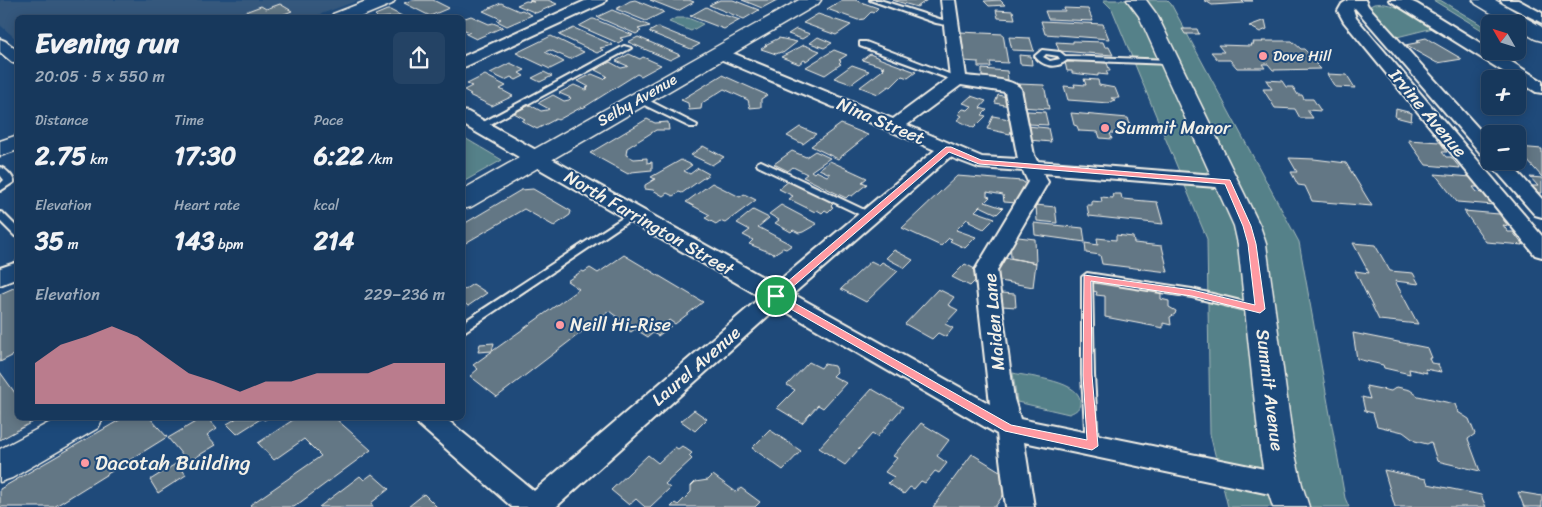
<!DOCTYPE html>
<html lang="en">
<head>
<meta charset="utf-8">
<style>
	body { margin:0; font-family:Sriracha,sans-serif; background:#244365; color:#f1f3f6; height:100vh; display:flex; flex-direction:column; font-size:19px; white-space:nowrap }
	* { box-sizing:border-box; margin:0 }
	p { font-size:16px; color:#9eacbb }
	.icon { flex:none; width:28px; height:28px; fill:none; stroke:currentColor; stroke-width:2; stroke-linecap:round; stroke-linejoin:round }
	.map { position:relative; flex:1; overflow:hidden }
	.panel { position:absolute; left:15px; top:15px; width:450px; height:405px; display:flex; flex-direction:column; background:#17385c; border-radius:8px; box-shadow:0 2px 12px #0003,0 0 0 1px #365272 }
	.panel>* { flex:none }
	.needle { width:32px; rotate:309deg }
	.tools { position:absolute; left:1481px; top:15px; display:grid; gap:10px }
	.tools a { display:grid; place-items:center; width:45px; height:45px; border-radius:8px; background:#17385c; box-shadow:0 2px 12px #0003,0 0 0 1px #365272; font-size:25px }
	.pin { position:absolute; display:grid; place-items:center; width:42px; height:42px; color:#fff; margin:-21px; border:2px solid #fff; border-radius:50%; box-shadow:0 1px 5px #0007 }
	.round { display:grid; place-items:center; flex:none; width:52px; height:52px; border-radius:8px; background:#244365 }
	.head { display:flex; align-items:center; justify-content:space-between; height:85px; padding:0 20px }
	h1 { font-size:28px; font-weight:800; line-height:38px }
	.figures { display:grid; grid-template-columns:repeat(3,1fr); gap:8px; height:85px; padding:5px 20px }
	.figures div { display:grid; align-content:center }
	.figures b { font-size:25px; font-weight:800 }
	.figures small { font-size:14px; font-weight:400 }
	.figures p { font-size:14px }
	.chart { height:140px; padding:10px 20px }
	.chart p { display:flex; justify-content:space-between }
	.chart svg { width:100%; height:90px; margin-top:5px; fill:#ff9aa2; opacity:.7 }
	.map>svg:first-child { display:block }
</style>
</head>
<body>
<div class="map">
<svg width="1542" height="507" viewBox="0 0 1542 507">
	<rect width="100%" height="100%" fill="#1f4a7a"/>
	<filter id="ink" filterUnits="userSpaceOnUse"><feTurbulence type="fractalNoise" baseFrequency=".02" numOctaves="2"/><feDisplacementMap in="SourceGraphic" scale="10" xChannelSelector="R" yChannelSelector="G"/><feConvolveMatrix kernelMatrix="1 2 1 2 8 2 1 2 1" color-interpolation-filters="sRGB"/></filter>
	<g filter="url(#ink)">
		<!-- built -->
		<path fill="#34587d" d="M0,0H359L313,17L18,18L17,40L0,25Z"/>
		<!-- green -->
		<path fill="#558189" stroke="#a4b9b8" d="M1103,0H1167L1171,4L1299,242L1345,498L1349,507H1228L1210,434L1207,239L1112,9Z
			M1433,0H1440L1490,30V35Z
			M1374,4C1395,1 1416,17 1433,28L1397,37L1370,6Z
			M676,18H688L703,24L691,31L669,22Z
			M463,137L502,160L463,182Z
			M1013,373C1030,377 1084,381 1080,404C1079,410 1074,412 1069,414L1017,402Z"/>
		<!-- building -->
		<path fill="#647785" stroke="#f4f1e8" d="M412,0H433L449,8L430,16L404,3Z
			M529,0H548L557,4L536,13L517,5L526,1L534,2Z
			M635,0L664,12L646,21L616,9L630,1Z
			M650,0H689L694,2L678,11Z
			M720,0H733L759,10L744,19L709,5Z
			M742,0H777L762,8Z
			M842,0H855L878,8L873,13L871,12L864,19L858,20L827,9Z
			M892,0H927L917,7Z
			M1000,0L1005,5L989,6L984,1Z
			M1204,0H1252L1253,1H1242L1244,3L1212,5Z
			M501,3L519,11L522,10L532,15L507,26L497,21L501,19L483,11Z
			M280,4L292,11L274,18H229L261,6L266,9Z
			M706,7L718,13L740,20L724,29L690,16Z
			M1064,8L1088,9L1093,21L1048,19L1045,11H1065Z
			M387,10H390L402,16L378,18L375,15Z
			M612,10L650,26L638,29L641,31L636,34L597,17Z
			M996,10L1013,11L1015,19L998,18Z
			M818,14L851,25L836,35L803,23Z
			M471,16L489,24L493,23L503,27L476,39L466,34L470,32L462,29V19Z
			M592,19H594L633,35L620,38L623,40L618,43L579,26Z
			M1265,20L1267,29L1260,32L1249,26Z
			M1041,21L1103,24L1109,39L1045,34Z
			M658,27L700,44L691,49L649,32Z
			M574,28L613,45L600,48L603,50L597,53L559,35Z
			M796,29L810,34L802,39L788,34Z
			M1182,29H1197L1199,34H1185Z
			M960,32L1003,34L1008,63L990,62L991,67H978V62L963,61Z
			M551,36L584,52L570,59L550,50L545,52L564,62L550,69L516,53Z
			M638,37L680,55L670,60L628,42Z
			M818,37L832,43L824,48L810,43Z
			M1009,37L1030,38L1034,51L1012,50Z
			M779,38L797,42L783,53L781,52L776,54L761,49L767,45H765Z
			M1426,38L1462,59L1437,63L1405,45L1421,42L1417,40Z
			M1073,41L1103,42L1105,47H1109L1113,55L1059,51L1056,42L1073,43Z
			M1262,41H1292L1301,49H1304L1318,63H1315L1321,69L1273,70L1268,64H1262L1265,68H1237L1230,60H1218L1211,52H1224L1218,45L1252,46L1250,44H1254L1253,42H1263Z
			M804,45L820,51L806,61L804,60L799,64L781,57Z
			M834,50L847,55L839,60L841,61L839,63L841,64L825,75L806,67Z
			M629,54L640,59L643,57L661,65L641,76L637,74L583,108L582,107L558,120L556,119L537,129L522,121L525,119L514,113L530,105L541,111L547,110L549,109L538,103L553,95L564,101L569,100L571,98L559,93L574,85L586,90L588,89L586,88L589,87L578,81L592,74L604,79L607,76L595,70L610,62L621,68L626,67L628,66L616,61Z
			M870,54L881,59L916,72L908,78L902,76L891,87L889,86L878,94L860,87L884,69L881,68L884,67L862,60Z
			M1019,55L1031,56L1032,65L1020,64Z
			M1073,60L1107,63L1110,71H1106L1108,75L1098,74V76L1072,73V71H1067L1065,62H1074Z
			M510,63L525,70L519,73L524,76L516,80L511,77L505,80L490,73Z
			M852,65L869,71L851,84L834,78Z
			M982,69L1007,71L1008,80L982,78Z
			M544,72L552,76L540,82L532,78Z
			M1327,74L1347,75L1355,88L1335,87Z
			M485,75L506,86L500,89L513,96L492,106L469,95L471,94L464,90L472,86L467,84Z
			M722,75L767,95L761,99V107L750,108L748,100L724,89L702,103L701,109L689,110L688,103L681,100Z
			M1084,79L1098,80L1099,85L1115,88L1119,98H1111L1115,100L1109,103L1068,100L1064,86L1075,87L1074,84L1086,85Z
			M1266,80L1282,81L1286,87H1293L1298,95H1302L1304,99H1313L1321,111L1307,110L1313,118H1300L1295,109L1275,108L1263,89H1272Z
			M1018,84L1044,85L1049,109L1021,107Z
			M998,95L1012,98L1009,106L995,103Z
			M971,96L986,101L980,108L987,110L982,115L986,116L974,128L957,120L962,116L958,114L963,109L968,110L972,106L963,103Z
			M1396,109L1412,113L1411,121L1395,117Z
			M1027,111L1045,112L1048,125L1029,124Z
			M1071,113L1128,118L1133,134L1110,133L1112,139L1100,138L1098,132L1079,131L1077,126L1074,125Z
			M993,116L1014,120L1010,134L987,129Z
			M647,119L655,123L668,122L669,130H656L627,148L626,155L634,159L647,158V163L652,162V170L631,172L628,174L590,153Z
			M841,124L868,135L838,159L811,146Z
			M1027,126L1048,128L1051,142L1029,140Z
			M800,127L816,134L803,144L787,136Z
			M1408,140L1440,142L1447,152H1442L1446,157H1451L1460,168L1426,165Z
			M703,146L724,157L712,165L691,155Z
			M1518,147L1542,149V177L1518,150Z
			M792,151L806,157L815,151L830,158L811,171L814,173L816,171L827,176L830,174L819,169L830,161L867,178L862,182L867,184L852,196L849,195L846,198L803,177L807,174L793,167L788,171L774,164Z
			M1289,158L1314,159L1346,163L1372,206L1312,201L1305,186L1298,185L1291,172H1297Z
			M681,160L692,165L684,171L690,174L698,168L709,174L682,193L679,192L673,196L667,193L663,196L653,190L645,189V185L655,179L651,177Z
			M1435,174L1471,177L1479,187H1473L1477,192L1484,193L1494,205L1457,202Z
			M957,176L1022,181L1029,186L1023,190V196L1017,203L1004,202L1003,195L987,192V196L990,197L985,202L1003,208L997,214L980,206L975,211L995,218L984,229L969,222L970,220L967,219L956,230L976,237L965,248L950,241L952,239L949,238L941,246L902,228Z
			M1530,177L1542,178V193H1539L1532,186H1538Z
			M790,180L835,202L831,206L833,207L828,212L825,210L822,213L817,210L815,212L789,199L793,196L779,189Z
			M712,183L740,197L744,194L756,200L725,223L720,221L716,224L705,218L710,215L686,202Z
			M533,189L571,211L570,215L554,226L524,209L462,245V225L521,190Z
			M1112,194H1121L1122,199L1157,202L1163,224L1089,216L1087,205H1092V201L1102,202L1101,197L1113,198Z
			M781,205L817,224L803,232L799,233L793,230L791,232L775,223L779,220L769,214Z
			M1036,205L1055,207L1057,223L1037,221Z
			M753,210L769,218L758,227L792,245L786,249L783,248L774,254L749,244L753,240L743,235L750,230L737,223Z
			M1464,211L1499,214L1508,226L1503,225L1508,232H1513L1523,245L1486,242Z
			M1034,223L1083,228L1085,242L1035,235Z
			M1116,235L1133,237L1134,243L1162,246L1168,272L1102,264L1100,255L1086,253L1085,243L1098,245L1097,238L1116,240Z
			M1010,236L1035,239L1036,263L1011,258Z
			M1353,243L1375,245L1390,271L1413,273L1419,284L1395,281L1418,324L1379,320L1355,271L1369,273Z
			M894,250L913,260L905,268L886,258Z
			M624,255L703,302L675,324L669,320L666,323L671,326L658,336L653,333L648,337L635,329L631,332L617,323L621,320L609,311L497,397L470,376L478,369L473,365L579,289L567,281L582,271L584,272L590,268L598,273Z
			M998,256L1036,263L1033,287L995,280Z
			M871,261L879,265L882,262L898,271L866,302L841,289Z
			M965,264L983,273L970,286L952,277Z
			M1097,281L1161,293V299L1169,301V307L1176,311L1175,314L1170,317L1171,325L1163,323V328L1105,317V296L1096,295L1097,292L1090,290L1091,282Z
			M473,284L487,293L468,306L462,301V291Z
			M18,286V353L0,362V294Z
			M938,289L954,297L948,305L958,310L945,324L953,328L946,337L938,333L932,339L905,324Z
			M1001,293L1015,294L1016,307L1002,306Z
			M1353,333L1428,348L1432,358H1429L1431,363L1438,364L1441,372L1425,369L1427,373L1409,369L1410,374L1384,368L1383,365L1357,359Z
			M494,343L492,351L478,352L480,344Z
			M809,362L821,368L824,364L834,366L837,372L833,376L846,383L823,408L818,405L802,423L777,408L795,390L787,385Z
			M0,372L18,397V418H32L34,421L0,440Z
			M1366,386L1391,391L1397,387L1410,390L1418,396L1455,404L1458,412L1469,419L1475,434L1468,439L1480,471L1437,461L1431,442L1427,444L1415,441L1403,432L1377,426L1373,413L1365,411L1362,397L1370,399Z
			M872,389L903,407L877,437L872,434L845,465L819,448Z
			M694,410L707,419L695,431L681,421Z
			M123,418H150L167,437L54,507H0V489Z
			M202,418H208L217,428L207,435L216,445L188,462L168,438Z
			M237,418H268L264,420L262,418L237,434L227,424Z
			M296,418H335L371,450L294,507H252L250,505L321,456L304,439L274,460L258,443Z
			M921,423L949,440L937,456L947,463L939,473L935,471L925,483L921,481L914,489L910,487L904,494L888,483L894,477L885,472L897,458L893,456Z
			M770,430L801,451L783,470L752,448Z
			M682,446L692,453L689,456L692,459L665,484L670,488L650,507H645L636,499L629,505L611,490L648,455L658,463L675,447L678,449Z
			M972,454L1008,476L1009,487L995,507H933Z
			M177,463L186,475L158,493L150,480Z
			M1384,470L1426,479L1428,484L1481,495L1486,507H1395Z
			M372,474L389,489L371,503L373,507H319L360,476L364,480Z
			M713,475L736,492L741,488L760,502L755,507H671L675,503L678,505L691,492V486L695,482L708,480Z
			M1518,492L1542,496V507H1524Z
			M424,494L437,507H408Z"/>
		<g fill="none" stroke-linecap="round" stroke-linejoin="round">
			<!-- lane casing -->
			<g stroke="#f4f1e8" stroke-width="4">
				<path id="lane" d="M870,0H880L955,24L952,26L936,23Z
					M860,42H866L962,79L958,81H955L860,46Z
					M624,46L631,48L483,128H480L476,126Z
					M1042,50L1060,52L1065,56L1170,60L1174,62L1170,64L1067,60C1057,69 1043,67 1035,56ZM1046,54L1058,56L1060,59L1050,61L1043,57Z
					M636,97H642L697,125L696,127H690L636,101Z
					M761,161L873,214L875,216L870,219L867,218L758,166L757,164L758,162Z
					M0,167C6,169 13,176 14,182L0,191V184L4,180L0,175Z
					M633,211L638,214L636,216L462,333V323Z
					M0,212L3,213L18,228V237L15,236L0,221Z
					M1087,273L1192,289L1257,305L1261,306L1262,309L1261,312L1257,313L1192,297L1092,281L1094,375L1098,446L1096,450L1092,451L1088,450L1086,446L1082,375V277Z"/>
			</g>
			<!-- street casing -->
			<g stroke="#f4f1e8" stroke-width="4">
				<path id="street" d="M587,0H606L604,3L462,68V57Z
					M941,0H955L966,76C979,78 1014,78 1021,89L1034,155L1037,161L1228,176L1235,178L1238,182L1235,186L1228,188L1043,173L1048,182L997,270L1014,399L1020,419L1284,473L1294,476L1298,485L1294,494L1284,497L1024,442L1034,507H1006L997,434L778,307L556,507H512L419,425L415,418H445L534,491L761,297L462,124V111L468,112L775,284L935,150L713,56L711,53L713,50H725L893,119L950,77ZM961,85L1005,92L1018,159L982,157L907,125ZM950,157L979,168L1023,171L1028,182L975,270L990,404L793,294Z
					M1348,0H1365L1368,6L1490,141V158L1483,156L1355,8L1353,9L1356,18L1542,236V257L1535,255L1344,22L1338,11L1342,4Z
					M1389,0H1408L1417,4L1490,49V51H1494L1542,81V93L1536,92Z
					M1501,0H1518L1542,13V23L1503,3Z
					M0,39L5,41L18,51V64L12,62L0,52Z
					M1490,159V161H1508L1542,199V217L1535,215L1491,165L1489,161Z
					M18,262V278L0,285V268Z"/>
			</g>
			<!-- secondary casing -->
			<g stroke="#f4f1e8" stroke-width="3">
				<path id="secondary" d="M369,0H395L392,4L358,18H331L333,14Z
					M799,0H821L818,4L471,207L462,209V190Z
					M1127,0H1146L1157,15L1260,226L1266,244L1294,450L1302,485L1309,507H1273L1266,485L1260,450L1238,244L1234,226L1139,16Z
					M18,135V150L0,156V141Z
					M58,418H103L98,428L12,478L0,482V449Z"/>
			</g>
			<!-- highway casing -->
			<g stroke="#f4f1e8" stroke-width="3">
				<path id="highway" d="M1473,0H1495L1542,27V41L1535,39L1518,29V24H1509L1476,4Z"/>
			</g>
			<!-- lane -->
			<use href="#lane" fill="#1f4a7a" fill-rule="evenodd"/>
			<!-- street -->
			<use href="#street" fill="#1f4a7a" fill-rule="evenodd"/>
			<!-- secondary -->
			<use href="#secondary" fill="#1f4a7a" fill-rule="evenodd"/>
			<!-- highway -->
			<use href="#highway" fill="#1f4a7a" fill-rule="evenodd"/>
		</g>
	</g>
	<!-- route -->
	<path fill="#ff9aa2" stroke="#fff" fill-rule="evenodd" d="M946,147H951L981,160L1230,180L1251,226L1256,244L1265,309L1260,313L1192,296L1091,281L1092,375L1098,446L1092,450L1005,431L773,299V294ZM949,152L979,164L1225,184L1243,226L1248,244L1255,305L1192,290L1084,275L1083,375L1087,440L1011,425L782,296Z"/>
	<!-- markers -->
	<g fill="#ff9aa2" stroke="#1f4a7a" stroke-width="2">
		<circle cx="1263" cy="56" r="5"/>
		<circle cx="1105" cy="128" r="5"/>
		<circle cx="560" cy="325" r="5"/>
		<circle cx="85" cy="463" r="5"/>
	</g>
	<g text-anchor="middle" stroke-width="4" stroke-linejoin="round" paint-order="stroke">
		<!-- far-poi labels -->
		<g font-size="15" fill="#f4f1e8" stroke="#1f4a7a" text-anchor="start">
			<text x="1273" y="61">Dove Hill</text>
		</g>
		<!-- far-street labels -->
		<g font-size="15" fill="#f4f1e8" stroke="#1f4a7a">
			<text transform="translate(637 100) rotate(-30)" y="5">Selby Avenue</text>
		</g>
		<!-- street labels -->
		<g font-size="18" fill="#f4f1e8" stroke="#1f4a7a">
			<text transform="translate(1428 113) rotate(50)" y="6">Irvine Avenue</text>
			<text transform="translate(881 121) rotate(23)" y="6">Nina Street</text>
			<text transform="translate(649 223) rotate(30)" y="6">North Farrington Street</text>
			<text transform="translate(994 322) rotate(-95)" y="6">Maiden Lane</text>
			<text transform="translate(696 366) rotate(-41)" y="6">Laurel Avenue</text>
			<text transform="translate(1270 390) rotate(83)" y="6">Summit Avenue</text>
		</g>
		<!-- poi labels -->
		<g font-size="18" fill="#f4f1e8" stroke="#1f4a7a" text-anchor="start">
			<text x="1115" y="134">Summit Manor</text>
			<text x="570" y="331">Neill Hi-Rise</text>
		</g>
		<!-- near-poi labels -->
		<g font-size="21" fill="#f4f1e8" stroke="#1f4a7a" text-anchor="start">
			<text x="95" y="470">Dacotah Building</text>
		</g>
	</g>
</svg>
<div class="tools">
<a><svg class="needle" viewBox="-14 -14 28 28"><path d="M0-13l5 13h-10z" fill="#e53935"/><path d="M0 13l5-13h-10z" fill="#9eacbb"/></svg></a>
<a>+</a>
<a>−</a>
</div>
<div class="pin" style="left:776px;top:296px;background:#1e9e55"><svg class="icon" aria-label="arrive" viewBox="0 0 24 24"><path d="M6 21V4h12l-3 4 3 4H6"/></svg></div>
<section class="panel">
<div class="head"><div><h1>Evening run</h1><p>20:05 · 5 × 550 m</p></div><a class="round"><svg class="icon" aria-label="share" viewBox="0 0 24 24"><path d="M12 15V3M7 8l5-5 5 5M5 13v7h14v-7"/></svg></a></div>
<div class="figures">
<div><p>Distance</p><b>2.75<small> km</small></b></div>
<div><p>Time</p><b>17:30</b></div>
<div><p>Pace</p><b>6:22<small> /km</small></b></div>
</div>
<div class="figures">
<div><p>Elevation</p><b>35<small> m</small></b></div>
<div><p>Heart rate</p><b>143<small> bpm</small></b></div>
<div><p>kcal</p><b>214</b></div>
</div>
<div class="chart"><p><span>Elevation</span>229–236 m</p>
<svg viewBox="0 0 160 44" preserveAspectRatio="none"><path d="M0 44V24L10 15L20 11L30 6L40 11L50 20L60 29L70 33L80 38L90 33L100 33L110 29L120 29L130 29L140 24L150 24L160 24V44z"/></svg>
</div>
</section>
</div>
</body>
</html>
